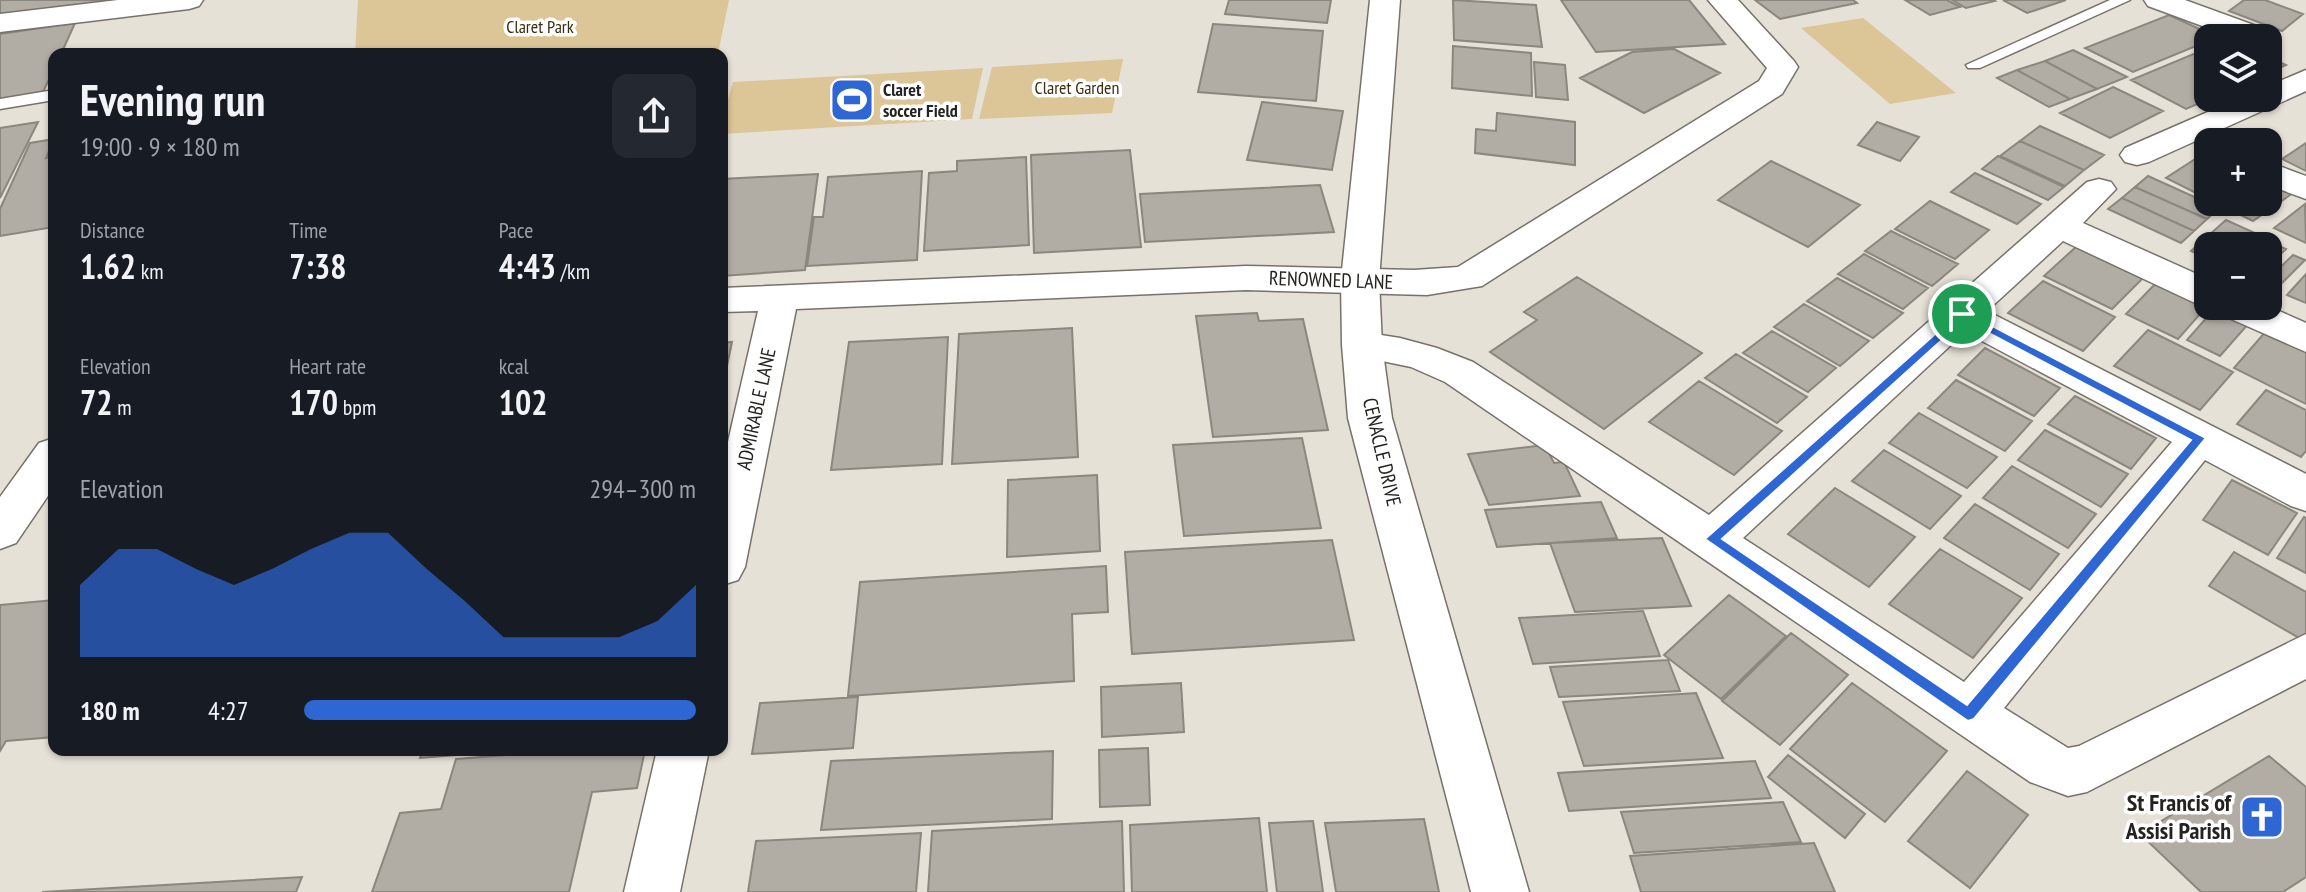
<!DOCTYPE html>
<html lang="en">
<head>
<meta charset="utf-8">
<style>
	body { margin:0; font-family:"PT Sans Narrow",sans-serif; background:#242831; color:#f1f3f6; height:100vh; display:flex; flex-direction:column; font-size:30px; white-space:nowrap }
	* { box-sizing:border-box; margin:0 }
	p { font-size:26px; color:#9ea1a6 }
	.icon { flex:none; width:44px; height:44px; fill:none; stroke:currentColor; stroke-width:2; stroke-linecap:round; stroke-linejoin:round }
	.map { position:relative; flex:1; overflow:hidden }
	.drawer { position:absolute; left:48px; top:48px; width:680px; height:708px; display:flex; flex-direction:column; background:#171b24; border-radius:16px; box-shadow:0 2px 6px #0004 }
	.drawer>* { flex:none }
	.controls { position:absolute; left:2194px; top:24px; display:grid; gap:16px }
	.controls a { display:grid; place-items:center; width:88px; height:88px; border-radius:16px; background:#171b24; box-shadow:0 2px 6px #0004; font-size:40px }
	.pin { position:absolute; display:grid; place-items:center; width:68px; height:68px; color:#fff; margin:-34px; border:4px solid #fff; border-radius:50%; box-shadow:0 2px 8px #0007 }
	.round { display:grid; place-items:center; flex:none; width:84px; height:84px; border-radius:16px; background:#242831 }
	.headline { display:flex; align-items:center; justify-content:space-between; height:136px; padding:0 32px }
	h1 { font-size:44px; font-weight:800; line-height:60px }
	.stats { display:grid; grid-template-columns:repeat(3,1fr); gap:12px; height:136px; padding:8px 32px }
	.stats div { display:grid; align-content:center }
	.stats b { font-size:34px; font-weight:800 }
	.stats small { font-size:22px; font-weight:400 }
	.stats p { font-size:22px }
	.chart { height:224px; padding:16px 32px }
	.chart p { display:flex; justify-content:space-between }
	.chart svg { width:100%; height:144px; margin-top:8px; fill:#2e66d4; opacity:.7 }
	ul { padding:0 32px; list-style:none; font-size:26px }
	li { display:grid; grid-template-columns:128px 96px 1fr; align-items:center; height:60px }
	li i { height:20px; border-radius:10px; background:#2e66d4 }
	.map>svg:first-child { display:block }
</style>
</head>
<body>
<div class="map">
<svg width="2306" height="892" viewBox="0 0 2306 892">
	<rect width="100%" height="100%" fill="#e6e1d7"/>
	<!-- green -->
	<path fill="#dcc597" d="M358,0H729L718,54H355Z
		M1863,18L1956,93L1890,104L1801,28Z
		M1123,59L1112,113L979,119L992,67Z
		M983,68L972,119L722,134V120L733,82Z"/>
	<!-- building -->
	<path fill="#b2ada4" stroke="#8b877e" stroke-width="2" d="M0,0H135L0,18Z
		M1229,0H1331L1327,23L1225,14Z
		M1453,0L1536,5L1542,47L1454,40Z
		M1561,0H1689L1725,44L1596,52Z
		M1755,0H1853L1857,3L1780,19Z
		M1905,0H1947L1960,7L1930,15Z
		M1952,0H1993L1995,1L1966,8Z
		M2003,0H2066L2027,13Z
		M2244,0H2265L2303,14L2282,31L2229,11Z
		M2169,15L2217,37L2208,38V41L2133,72L2085,48Z
		M75,23L61,54H54V69L42,94L0,101V34Z
		M1213,24L1323,31L1316,101L1198,92Z
		M1453,46L1531,53L1532,96L1452,88Z
		M2208,48V98H2211L2186,109L2131,80Z
		M1674,49L1720,73L1644,113L1580,78L1632,52Z
		M2073,50L2127,77L2097,89L2045,61Z
		M2268,57L2286,65L2268,73Z
		M2045,61L2097,89L2070,99L2017,70Z
		M1534,62L1565,65L1568,100L1536,97Z
		M2017,70L2070,99L2049,107L1997,78Z
		M2113,87L2163,111L2110,138L2060,113Z
		M1262,102L1343,111L1332,170L1247,160Z
		M1497,113L1575,122V165L1475,153L1476,129L1496,131Z
		M38,122L0,198V128Z
		M1877,122L1919,137L1900,161L1858,145Z
		M2040,126L2104,155L2084,170L2020,141Z
		M54,139L46,158L54,156V227L0,236V209L30,143Z
		M2020,141L2084,170L2065,186L2000,156Z
		M2306,143V171L2282,159Z
		M1130,150L1141,247L1034,253L1031,155Z
		M2206,152L2208,199L2166,178Z
		M1998,156L2064,187L2048,200L1982,169Z
		M1026,157L1029,245L924,251L929,173L957,171V161Z
		M1771,161L1860,205L1808,247L1718,200Z
		M922,171L917,260L807,266L814,217H823L828,177Z
		M1975,173L2041,204L2017,224L1951,192Z
		M818,174L805,270L722,276V179Z
		M2148,176L2219,208L2207,219L2135,187Z
		M2268,181L2293,193L2253,221L2214,202H2268Z
		M1320,185L1334,232L1145,242L1140,194Z
		M2135,187L2207,219L2194,231L2122,198Z
		M2122,198L2194,231L2181,243L2108,209Z
		M1930,201L1989,230L1955,259L1895,229Z
		M2305,204L2306,243L2274,228Z
		M2226,220L2266,238L2258,246H2208V259L2191,251Z
		M1891,231L1958,264L1932,286L1865,251Z
		M2270,242L2286,249L2268,266L2266,246Z
		M2077,246L2144,277L2112,309L2044,276Z
		M1864,254L1928,288L1903,309L1838,274Z
		M2293,255L2305,260L2274,291L2268,288V279Z
		M2306,274V303L2287,295Z
		M1577,277L1702,353L1604,429L1490,352L1537,320L1524,312Z
		M1837,278L1903,313L1873,338L1807,301Z
		M2159,280L2208,305L2178,339L2126,314Z
		M2043,281L2115,317L2083,351L2008,313Z
		M1804,304L1869,341L1840,366L1774,327Z
		M2216,307L2249,323L2220,356L2187,340Z
		M1257,313L1259,321L1303,319L1328,430L1213,437L1196,316Z
		M1072,328L1078,457L952,464L959,334Z
		M2148,330L2233,372L2200,410L2114,366Z
		M2267,330L2306,349V404L2234,368Z
		M1772,331L1836,368L1808,392L1743,353Z
		M948,337L942,464L831,470L849,342Z
		M732,342L722,390V343Z
		M1985,348L2060,388L2034,416L1958,375Z
		M1736,354L1807,397L1777,423L1705,378Z
		M1956,380L2032,421L2005,451L1928,408Z
		M1699,381L1782,431L1734,475L1649,422Z
		M2266,390L2306,410V451L2301,457L2237,424Z
		M2075,396L2156,438L2131,469L2048,424Z
		M1919,413L1997,457L1967,488L1889,443Z
		M2045,430L2128,474L2101,507L2018,460Z
		M1302,438L1321,528L1184,536L1173,445Z
		M1545,445L1554,463L1564,462L1580,496L1489,505L1468,454Z
		M1884,450L1961,496L1930,529L1852,481Z
		M2012,466L2096,514L2068,548L1983,498Z
		M1097,475L1100,551L1007,557L1008,480Z
		M2232,480L2297,513L2268,555L2203,520Z
		M1835,488L1915,537L1869,587L1788,534Z
		M1601,502L1617,538L1497,547L1485,510Z
		M1975,504L2059,554L2030,590L1944,538Z
		M2304,517L2306,518V573L2277,558Z
		M1662,538L1691,606L1575,612L1550,543Z
		M1332,540L1354,640L1132,654L1125,552Z
		M1940,549L2022,598L1973,658L1889,604Z
		M2234,552L2306,592V642L2209,586Z
		M1106,566L1108,612L1072,614L1074,681L848,696L860,582Z
		M1729,595L1786,636L1721,699L1664,655Z
		M54,600V737L6,741L0,751V605Z
		M1643,611L1660,656L1533,664L1519,618Z
		M1791,633L1848,675L1780,745L1722,701Z
		M1668,660L1680,691L1559,697L1550,667Z
		M1181,683L1184,732L1102,737L1101,687Z
		M1852,683L1947,751L1885,822L1790,749Z
		M1696,693L1723,758L1584,766L1563,702Z
		M858,697L853,748L752,754L760,703Z
		M1148,748L1150,805L1100,807L1099,750Z
		M423,750H523L420,758Z
		M570,750H645L637,788L592,792L569,892H372L400,813L441,809L456,759Z
		M1053,751L1052,819L821,830L831,761Z
		M1788,755L1865,814L1845,838L1768,777Z
		M2269,756L2306,787V877L2283,892H2201L2140,834Z
		M1755,761L1771,798L1569,811L1558,773Z
		M1967,771L2028,815L1970,888L1908,841Z
		M1783,802L1801,842L1634,853L1621,812Z
		M1259,818L1267,892H1132L1130,825Z
		M1424,819L1439,892H1336L1325,823Z
		M1122,821L1124,892H928L932,831Z
		M1313,821L1323,892H1277L1269,823Z
		M921,833L916,892H748L756,841Z
		M1814,843L1835,892H1641L1630,856Z
		M302,877L296,892H42Z"/>
	<g fill="none" stroke-linecap="round" stroke-linejoin="round">
		<!-- service casing -->
		<g stroke="#777269" stroke-width="3">
			<path id="service" d="M2110,0H2130L1980,68H1968L1966,65Z
				M54,90V100L0,109V99Z"/>
		</g>
		<!-- minor casing -->
		<g stroke="#777269" stroke-width="3">
			<path id="minor" d="M118,0H203L199,6L189,9L0,32V14Z
				M1708,0H1738L1794,61L1798,67L1782,94L1482,286L1427,295L1246,290L796,309L745,567L738,580L722,585V468L758,311L722,312V288L1246,266L1414,270L1458,267L1759,81L1767,68Z
				M2144,0H2185L2273,32L2278,38L2268,46V38H2235L2148,6Z
				M2306,70V91L2149,162L2137,165L2125,162L2120,155L2125,148L2240,98H2268V86Z
				M2268,162L2306,176V199L2268,185Z
				M2099,179L2111,182L2116,189L2083,223L2208,279L2209,306L2195,303L2063,241L1987,311L2306,474V511L2291,506L2205,460L2004,708L2068,748L2079,746L2306,634V679L2087,792L2068,796L2030,782L1445,382L1411,367L1348,354L1343,345L1348,336L1362,332L1400,338L1437,348L1473,362L1709,515L2087,182ZM1965,332L2172,442L1964,682L1743,538Z
				M2216,306H2268L2306,323V352L2222,315Z
				M54,438V487L16,543L0,549V497L39,443Z
				M657,750H709L680,892H624Z"/>
		</g>
		<!-- tertiary casing -->
		<g stroke="#777269" stroke-width="3">
			<path id="tertiary" d="M1370,0H1400L1379,280L1382,345L1392,418L1529,892H1471L1348,418L1342,345L1341,280Z"/>
		</g>
		<!-- service -->
		<use href="#service" fill="#fff" fill-rule="evenodd"/>
		<!-- minor -->
		<use href="#minor" fill="#fff" fill-rule="evenodd"/>
		<!-- tertiary -->
		<use href="#tertiary" fill="#fff" fill-rule="evenodd"/>
	</g>
	<!-- route -->
	<path fill="#2e66d4" stroke="#fff" stroke-width="2" fill-rule="evenodd" d="M1962,310L2206,438L1974,719L1968,721L1705,539ZM1964,320L2191,440L1967,705L1722,539Z"/>
	<!-- icons -->
	<defs>
		<g id="stadium-square" transform="scale(2.3)"><rect x="-9" y="-9" width="18" height="18" rx="4" fill="#2e66d4" stroke="#fff"/><path d="M0-5a6.5 5 0 1 0 0 10a6.5 5 0 1 0 0-10ZM-3.5-1.8h7v3.6h-7Z" fill="#fff"/></g>
		<g id="church-square" transform="scale(2.3)"><rect x="-9" y="-9" width="18" height="18" rx="4" fill="#2e66d4" stroke="#fff"/><path d="M-1.2-6h2.4v3.5h3.3v2.4h-3.3V6h-2.4V-.1h-3.3v-2.4h3.3Z" fill="#fff"/></g>
	</defs>
	<g fill-rule="evenodd">
		<use href="#stadium-square" x="852" y="100"/>
		<use href="#church-square" x="2262" y="817"/>
	</g>
	<g text-anchor="middle" stroke-width="7" stroke-linejoin="round" paint-order="stroke">
		<!-- far-park labels -->
		<g font-size="18" fill="#3a2d10" stroke="#fff">
			<text x="540" y="33">Claret Park</text>
			<text x="1077" y="94">Claret Garden</text>
		</g>
		<!-- far-poi labels -->
		<g font-size="18" font-weight="bold" fill="#252320" stroke="#fff" text-anchor="start">
			<text x="883" y="96">Claret<tspan x="883" dy="21">soccer Field</tspan></text>
		</g>
		<!-- street labels -->
		<g font-size="20" fill="#252320" stroke="#fff">
			<text transform="translate(1331 280) rotate(2)" y="7">RENOWNED LANE</text>
			<text transform="translate(756 409) rotate(-78)" y="7">ADMIRABLE LANE</text>
			<text transform="translate(1382 452) rotate(77)" y="7">CENACLE DRIVE</text>
		</g>
		<!-- near-poi labels -->
		<g font-size="24" font-weight="bold" fill="#252320" stroke="#fff" text-anchor="end">
			<text x="2231" y="811">St Francis of<tspan x="2231" dy="28">Assisi Parish</tspan></text>
		</g>
	</g>
</svg>
<div class="controls">
<a><svg class="icon" aria-label="layers" viewBox="0 0 24 24"><path d="M12 4l9 5-9 5-9-5zM3 14l9 5 9-5"/></svg></a>
<a>+</a>
<a>−</a>
</div>
<div class="pin" style="left:1962px;top:314px;background:#1e9e55"><svg class="icon" aria-label="arrive" viewBox="0 0 24 24"><path d="M6 21V4h12l-3 4 3 4H6"/></svg></div>
<section class="drawer">
<div class="headline"><div><h1>Evening run</h1><p>19:00 · 9 × 180 m</p></div><a class="round"><svg class="icon" aria-label="share" viewBox="0 0 24 24"><path d="M12 15V3M7 8l5-5 5 5M5 13v7h14v-7"/></svg></a></div>
<div class="stats">
<div><p>Distance</p><b>1.62<small> km</small></b></div>
<div><p>Time</p><b>7:38</b></div>
<div><p>Pace</p><b>4:43<small> /km</small></b></div>
</div>
<div class="stats">
<div><p>Elevation</p><b>72<small> m</small></b></div>
<div><p>Heart rate</p><b>170<small> bpm</small></b></div>
<div><p>kcal</p><b>102</b></div>
</div>
<div class="chart"><p><span>Elevation</span>294–300 m</p>
<svg viewBox="0 0 160 44" preserveAspectRatio="none"><path d="M0 44V22L10 11L20 11L30 17L40 22L50 17L60 11L70 6L80 6L90 17L100 27L110 38L120 38L130 38L140 38L150 33L160 22V44z"/></svg>
</div>
<ul>
<li><b>180 m</b>4:27<i style="width:100%"></i></li>
</ul>
</section>
</div>
</body>
</html>
